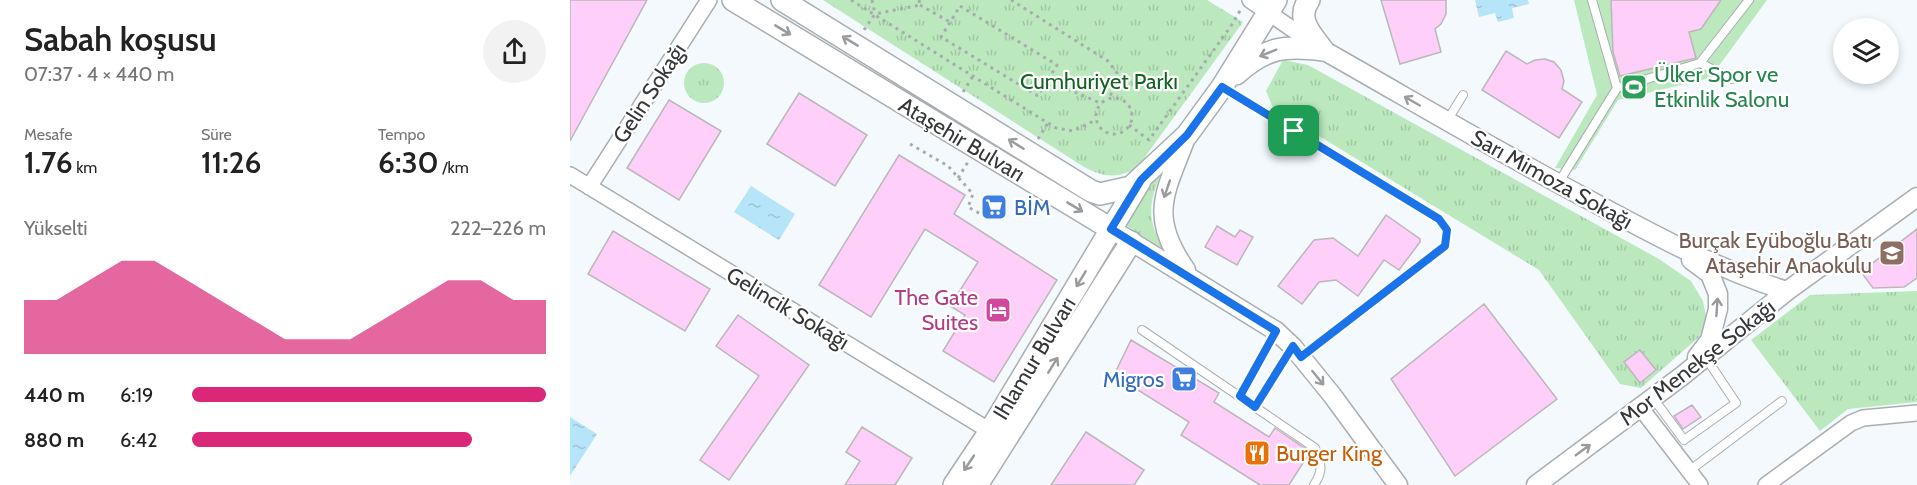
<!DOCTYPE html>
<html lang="tr">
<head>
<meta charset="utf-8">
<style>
	body { margin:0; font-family:Cabin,sans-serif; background:#f2f2f2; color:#222; height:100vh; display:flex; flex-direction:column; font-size:22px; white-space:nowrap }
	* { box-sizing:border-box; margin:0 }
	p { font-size:20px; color:#767676 }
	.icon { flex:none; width:33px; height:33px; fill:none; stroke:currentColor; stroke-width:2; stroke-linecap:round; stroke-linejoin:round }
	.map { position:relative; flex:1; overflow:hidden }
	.sheet { display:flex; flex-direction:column; background:#fff; width:570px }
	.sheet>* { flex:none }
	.controls { position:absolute; left:1263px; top:18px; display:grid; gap:12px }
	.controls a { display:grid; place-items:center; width:66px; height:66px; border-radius:50%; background:#fff; box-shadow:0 3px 9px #0003; font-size:30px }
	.pin { position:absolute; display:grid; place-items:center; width:51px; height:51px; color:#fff; margin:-26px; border-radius:12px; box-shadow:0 3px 9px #0006 }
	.round { display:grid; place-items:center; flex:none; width:63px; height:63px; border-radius:32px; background:#f2f2f2 }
	.head { display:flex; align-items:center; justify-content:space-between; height:102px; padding:0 24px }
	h1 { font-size:33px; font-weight:600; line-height:45px }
	.metrics { display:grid; grid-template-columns:repeat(3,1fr); gap:9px; height:102px; padding:6px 24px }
	.metrics div { display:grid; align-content:center }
	.metrics b { font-size:30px; font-weight:600 }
	.metrics small { font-size:16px; font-weight:400 }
	.metrics p { font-size:16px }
	.chart { height:168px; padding:12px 24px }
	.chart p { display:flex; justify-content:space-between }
	.chart svg { width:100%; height:108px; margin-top:6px; fill:#db2777; opacity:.7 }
	ul { padding:0 24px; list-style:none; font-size:20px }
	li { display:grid; grid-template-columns:96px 72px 1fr; align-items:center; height:45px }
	li i { height:15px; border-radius:8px; background:#db2777 }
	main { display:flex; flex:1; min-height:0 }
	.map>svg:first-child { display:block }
</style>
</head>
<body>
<main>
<section class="sheet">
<div class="head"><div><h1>Sabah koşusu</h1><p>07:37 · 4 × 440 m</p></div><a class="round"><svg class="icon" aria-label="share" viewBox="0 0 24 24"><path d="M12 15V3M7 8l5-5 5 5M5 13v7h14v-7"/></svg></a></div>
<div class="metrics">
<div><p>Mesafe</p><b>1.76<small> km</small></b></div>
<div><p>Süre</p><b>11:26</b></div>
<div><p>Tempo</p><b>6:30<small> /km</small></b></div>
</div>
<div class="chart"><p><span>Yükselti</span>222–226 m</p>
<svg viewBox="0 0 160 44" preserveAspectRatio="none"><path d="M0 44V22L10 22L20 14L30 6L40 6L50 14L60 22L70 30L80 38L90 38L100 38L110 30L120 22L130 14L140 14L150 22L160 22V44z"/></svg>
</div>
<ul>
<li><b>440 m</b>6:19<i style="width:100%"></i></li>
<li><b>880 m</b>6:42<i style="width:79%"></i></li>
</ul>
</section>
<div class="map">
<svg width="1347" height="485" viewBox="0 0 1347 485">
	<defs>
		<pattern id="grass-tufts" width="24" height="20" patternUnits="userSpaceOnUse" patternTransform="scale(1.5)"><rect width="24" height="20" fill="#bbe9bd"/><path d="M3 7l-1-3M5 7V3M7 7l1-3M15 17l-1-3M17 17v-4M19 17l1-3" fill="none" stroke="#a1c8a3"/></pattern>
		<pattern id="water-ripples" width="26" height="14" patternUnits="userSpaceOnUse" patternTransform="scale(1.5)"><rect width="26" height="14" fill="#b6e4f9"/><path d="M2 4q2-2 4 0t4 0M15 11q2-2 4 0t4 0" fill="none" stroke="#9dc4d6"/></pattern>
	</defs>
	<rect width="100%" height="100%" fill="#f3f9fd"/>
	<!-- grass -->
	<path fill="url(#grass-tufts)" d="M253,0H637L673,22L567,168C547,179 533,177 514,167Z
		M713,60L738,65L1089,259L1121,281L1133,301L1137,321L1129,337L1071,388L1050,384L969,270L703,108L696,91Z
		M114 83a20 20 0 1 1 40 0a20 20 0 1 1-40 0Z
		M588,175L590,177C579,200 576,226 595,246L593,249L552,223Z
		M1347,291V402L1278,409L1250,431L1181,340L1240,295Z"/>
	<!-- pitch -->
	<path fill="#bbe9bd" d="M1004,0H1197L1140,78L1048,100L1005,170L985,168L1027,95Z"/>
	<!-- water -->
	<path fill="url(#water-ripples)" d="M905,0H958L959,4L942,8L944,18L928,22L925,13L909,17Z
		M181,186L225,214L209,240L164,212Z
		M0,417L27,434L0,476Z"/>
	<!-- building -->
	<path fill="#fecff8" stroke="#bcb7bb" stroke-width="1.5" d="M0,0H77L0,141Z
		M811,0H876V14L871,24L865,29L871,52L830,64Z
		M1041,0H1151L1131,29L1119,32L1126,58L1050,76L1043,52Z
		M936,51L957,64L965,60L975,59L984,62L991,70L994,81L992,89L1012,102L989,138L912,90Z
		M229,93L297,135L265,186L197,144Z
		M99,100L151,131L109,200L57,168Z
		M329,155L395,195L384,214L487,280L424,382L373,351L395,315L380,306L408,262L355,229L301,317L249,285Z
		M816,215L850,239V242L829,270L814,260L788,296L766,280L749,282L732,304L708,286L744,240L763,238L788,256Z
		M647,226L665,237L670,230L683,237L667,265L635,247Z
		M1347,229V278L1334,287L1303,288L1291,272Z
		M43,231L140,289L115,331L18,274Z
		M914,304L987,399L885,476L821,379Z
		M168,315L239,365L159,480L130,460L189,376L146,346Z
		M561,340L649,393L644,402L699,437L705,428L740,452L719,485H690L611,435L619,422L544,375Z
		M1070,350L1086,370L1070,383L1054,362Z
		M1122,405L1131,417L1113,429L1104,416Z
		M292,427L342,458L325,485H275L290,461L276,452Z
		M516,432L574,470L564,485H481Z"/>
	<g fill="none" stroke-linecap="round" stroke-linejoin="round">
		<!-- service casing -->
		<g stroke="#a9aeb2" stroke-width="10">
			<path id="service" d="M1022,0L1047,88L1130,63L1179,0
				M1130,63L1162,79
				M654,88L869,219L877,229L875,246L732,356
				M877,121L893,95
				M989,182L1047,88
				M572,330L745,448C751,464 754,470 744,485
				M670,397L706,332
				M1083,398L1114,440L1166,403L1136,358
				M685,407L722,347
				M1119,471L1212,401"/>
		</g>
		<!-- minor casing -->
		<g stroke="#a9aeb2" stroke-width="18">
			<path id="minor" d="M680,0L744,44
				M0,175L420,431
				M19,187L139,0
				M1070,407L1130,485
				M1196,485L1281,423L1293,418L1347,413"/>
		</g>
		<!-- tertiary casing -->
		<g stroke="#a9aeb2" stroke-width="21">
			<path id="tertiary" d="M753,50C843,101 932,154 1023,202C1086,236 1149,270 1217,291
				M541,229L706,331L723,347L762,395L828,485
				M1121,260L1140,274L1148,294V309L1140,340L1127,357
				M616,270C577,214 596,192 617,135
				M966,485L1112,376L1217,291L1347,197"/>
		</g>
		<!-- secondary casing -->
		<g stroke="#a9aeb2" stroke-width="24">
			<path id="secondary" d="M163,0L541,229
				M212,0L521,191L530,194L561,187L617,135L652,87L706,0
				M739,0C725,19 742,35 753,50
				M666,74C696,47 715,45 753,50
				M384,485L420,431L570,181
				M407,485L561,242"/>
		</g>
		<!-- path -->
		<path stroke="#a8acb0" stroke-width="3" stroke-dasharray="3 4.5" stroke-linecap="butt" d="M281,0L486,128L503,131L526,120
			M302,0L305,14
			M441,0L538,61L547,73L540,98
			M350,5L380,22
			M390,6L487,65L468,96L371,37Z
			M294,30L305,14L350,5L349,0
			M477,80L530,103
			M393,92L403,76
			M526 116a18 18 0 1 1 36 0a18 18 0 1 1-36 0Z
			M559,125L579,140L661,26L671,9
			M468,139L478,123
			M340,144L378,166L403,194L398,207L418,218
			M388,178L398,162"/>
		<!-- service -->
		<use href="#service" stroke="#fff" stroke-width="8"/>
		<!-- minor -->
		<use href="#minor" stroke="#fff" stroke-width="15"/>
		<!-- tertiary -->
		<use href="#tertiary" stroke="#fff" stroke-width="18"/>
		<!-- secondary -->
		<use href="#secondary" stroke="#fff" stroke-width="21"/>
	</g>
	<!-- one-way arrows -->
	<defs><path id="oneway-shaft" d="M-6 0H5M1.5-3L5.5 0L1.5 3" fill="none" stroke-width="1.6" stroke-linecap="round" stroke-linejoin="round" transform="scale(1.5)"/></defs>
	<g stroke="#9a9b9c">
		<use href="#oneway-shaft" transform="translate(213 30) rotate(31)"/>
		<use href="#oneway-shaft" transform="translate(280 41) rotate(-149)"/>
		<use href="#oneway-shaft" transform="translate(698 53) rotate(158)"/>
		<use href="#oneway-shaft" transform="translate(842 101) rotate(-150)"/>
		<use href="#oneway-shaft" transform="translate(446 144) rotate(-148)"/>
		<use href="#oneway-shaft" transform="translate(597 189) rotate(109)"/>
		<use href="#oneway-shaft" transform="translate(505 207) rotate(31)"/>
		<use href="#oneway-shaft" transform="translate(511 279) rotate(121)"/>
		<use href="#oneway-shaft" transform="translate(1147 307) rotate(-86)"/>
		<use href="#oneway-shaft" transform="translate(483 365) rotate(-58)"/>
		<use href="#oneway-shaft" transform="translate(748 378) rotate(51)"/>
		<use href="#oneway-shaft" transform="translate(1013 450) rotate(-36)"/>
		<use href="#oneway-shaft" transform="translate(399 463) rotate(124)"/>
	</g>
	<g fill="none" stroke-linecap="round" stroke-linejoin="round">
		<!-- route casing -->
		<g stroke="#fff" stroke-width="12">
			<path id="route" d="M652,87L869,219L877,230L875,246L749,343L731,357L723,346L685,407L670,396L706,331L541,229L571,180L617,135Z"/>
		</g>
		<!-- route -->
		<use href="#route" stroke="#1a73e8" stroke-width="8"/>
	</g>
	<!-- icons -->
	<defs>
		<g id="stadium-square" transform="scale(1.35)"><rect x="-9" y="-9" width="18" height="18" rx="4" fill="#2e9e5b" stroke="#fff"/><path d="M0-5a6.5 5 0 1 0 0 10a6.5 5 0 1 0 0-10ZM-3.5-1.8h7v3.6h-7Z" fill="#fff"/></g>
		<g id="supermarket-square" transform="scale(1.35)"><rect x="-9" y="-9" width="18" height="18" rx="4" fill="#3f7fe0" stroke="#fff"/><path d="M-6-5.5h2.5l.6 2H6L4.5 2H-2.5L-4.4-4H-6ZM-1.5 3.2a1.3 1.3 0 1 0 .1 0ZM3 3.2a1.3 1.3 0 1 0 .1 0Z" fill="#fff"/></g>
		<g id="school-square" transform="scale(1.35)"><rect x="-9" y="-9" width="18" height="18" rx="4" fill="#8d6e63" stroke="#fff"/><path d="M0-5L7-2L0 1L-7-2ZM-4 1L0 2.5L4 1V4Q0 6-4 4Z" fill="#fff"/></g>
		<g id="hotel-square" transform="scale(1.35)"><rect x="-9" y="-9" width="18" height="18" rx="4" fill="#d1479c" stroke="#fff"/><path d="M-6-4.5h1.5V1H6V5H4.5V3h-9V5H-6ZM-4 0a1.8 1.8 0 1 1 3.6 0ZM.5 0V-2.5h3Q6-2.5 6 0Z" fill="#fff"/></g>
		<g id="restaurant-square" transform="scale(1.35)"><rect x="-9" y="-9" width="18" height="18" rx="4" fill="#e8710a" stroke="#fff"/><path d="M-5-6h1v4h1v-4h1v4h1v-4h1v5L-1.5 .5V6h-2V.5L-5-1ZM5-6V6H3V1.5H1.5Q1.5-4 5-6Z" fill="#fff"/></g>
	</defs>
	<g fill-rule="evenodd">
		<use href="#stadium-square" x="1064" y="87"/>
		<use href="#supermarket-square" x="424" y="207"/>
		<use href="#school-square" x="1322" y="253"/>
		<use href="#hotel-square" x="428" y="310"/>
		<use href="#supermarket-square" x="614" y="379"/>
		<use href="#restaurant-square" x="687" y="453"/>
	</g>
	<g text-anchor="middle" stroke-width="4.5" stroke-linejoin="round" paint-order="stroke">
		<!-- leisure labels -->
		<g font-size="22" fill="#27864d" stroke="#fff" text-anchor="start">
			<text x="1084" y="82">Ülker Spor ve<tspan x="1084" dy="25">Etkinlik Salonu</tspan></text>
		</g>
		<!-- park labels -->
		<g font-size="22" fill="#146323" stroke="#fff">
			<text x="529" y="89">Cumhuriyet Parkı</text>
		</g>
		<!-- street labels -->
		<g font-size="22" fill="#353739" stroke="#fff">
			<text transform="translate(79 93) rotate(-57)" y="8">Gelin Sokağı</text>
			<text transform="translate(392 139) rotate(31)" y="8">Ataşehir Bulvarı</text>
			<text transform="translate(982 179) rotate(29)" y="8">Sarı Mimoza Sokağı</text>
			<text transform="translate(218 308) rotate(31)" y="8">Gelincik Sokağı</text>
			<text transform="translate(464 358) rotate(-59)" y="8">Ihlamur Bulvarı</text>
			<text transform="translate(1127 362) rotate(-38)" y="8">Mor Menekşe Sokağı</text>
		</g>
		<!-- shop labels -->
		<g font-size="22" fill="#366cbe" stroke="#fff" text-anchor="start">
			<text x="444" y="215">BİM</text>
			<text x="594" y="387" text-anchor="end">Migros</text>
		</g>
		<!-- education labels -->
		<g font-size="22" fill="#785e54" stroke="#fff" text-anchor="end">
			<text x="1302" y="248">Burçak Eyüboğlu Batı<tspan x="1302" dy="25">Ataşehir Anaokulu</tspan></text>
		</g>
		<!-- hotel labels -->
		<g font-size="22" fill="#b23c85" stroke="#fff" text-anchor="end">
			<text x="408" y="305">The Gate<tspan x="408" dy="25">Suites</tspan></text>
		</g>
		<!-- food labels -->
		<g font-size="22" fill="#c56008" stroke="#fff" text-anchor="start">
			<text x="706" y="461">Burger King</text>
		</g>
	</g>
</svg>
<div class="controls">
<a><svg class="icon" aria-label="layers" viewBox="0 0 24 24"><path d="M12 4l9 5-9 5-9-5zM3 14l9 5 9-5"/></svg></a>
</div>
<div class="pin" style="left:724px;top:131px;background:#1e9e55"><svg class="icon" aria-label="arrive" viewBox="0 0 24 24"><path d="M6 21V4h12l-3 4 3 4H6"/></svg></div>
</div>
</main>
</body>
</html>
